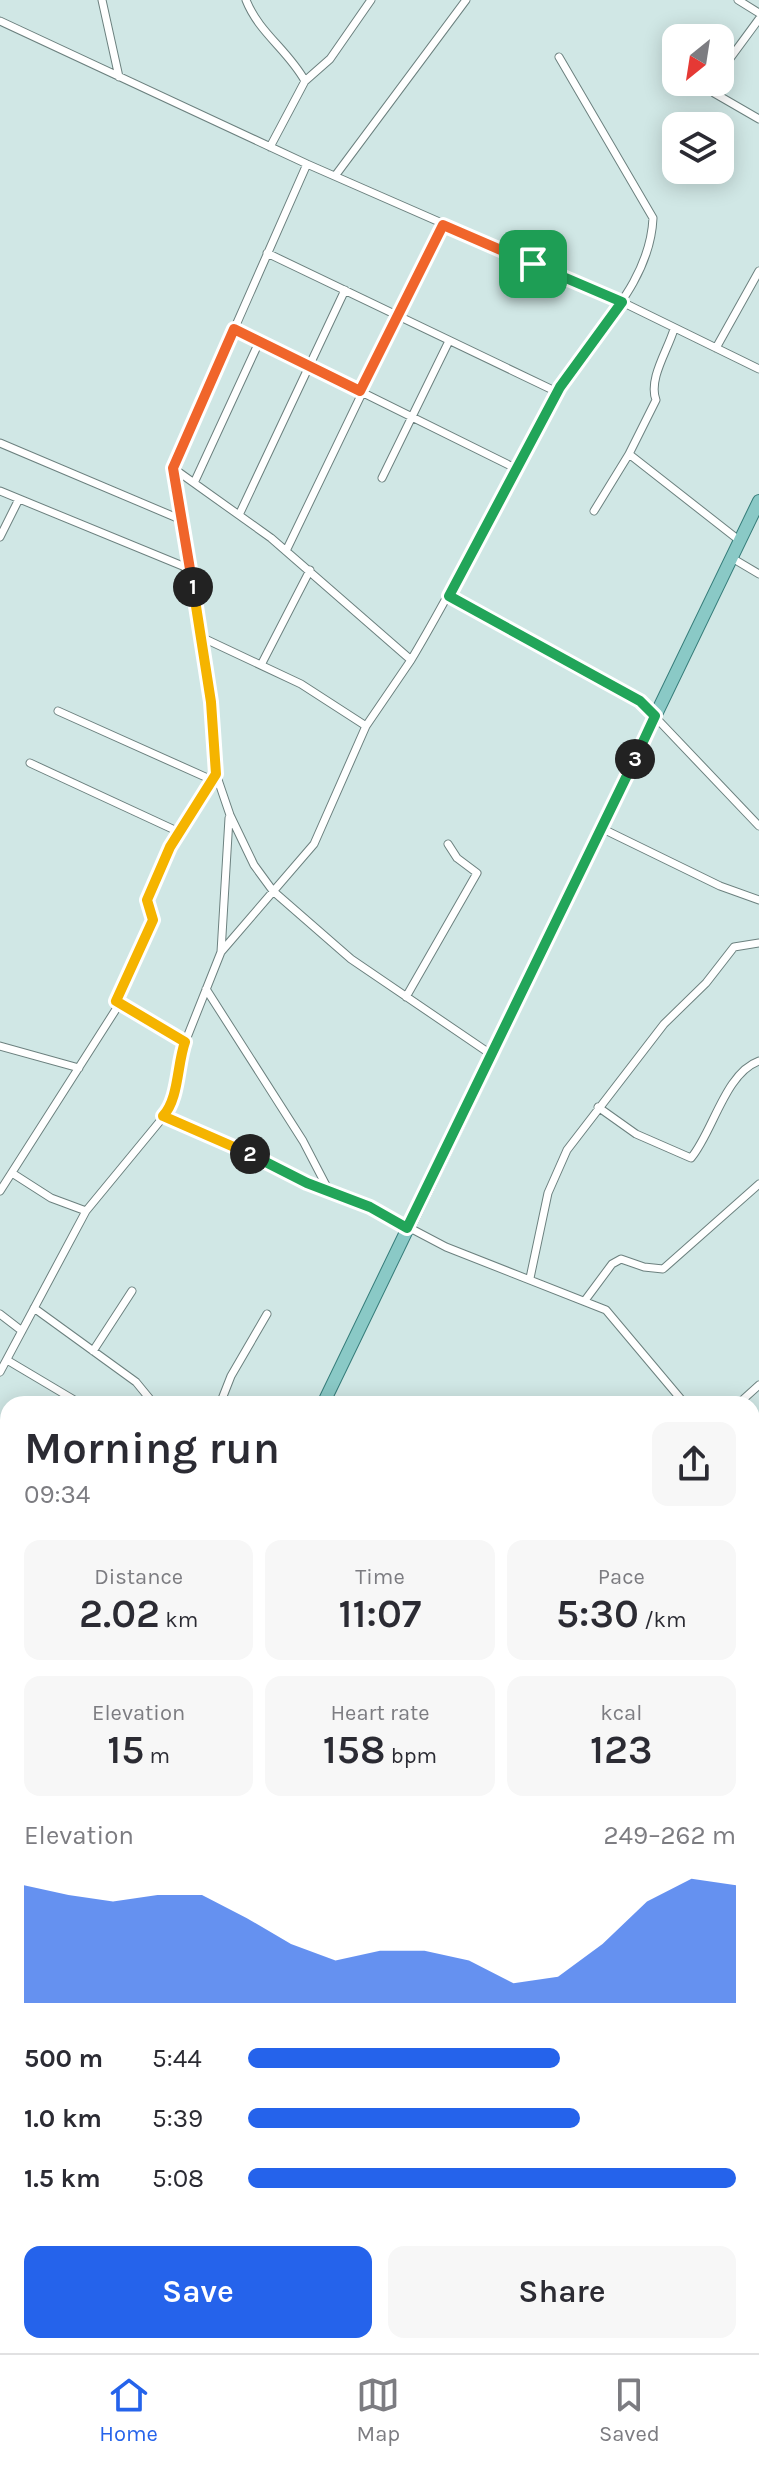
<!DOCTYPE html>
<html lang="en">
<head>
<meta charset="utf-8">
<style>
	body { margin:0; font-family:Karla,sans-serif; background:#f7f7f7; color:#2b2b33; height:100vh; display:flex; flex-direction:column; font-size:30px; white-space:nowrap }
	* { box-sizing:border-box; margin:0 }
	p { font-size:26px; color:#7c7c81 }
	.icon { flex:none; width:44px; height:44px; fill:none; stroke:currentColor; stroke-width:2; stroke-linecap:round; stroke-linejoin:round }
	.map { position:relative; flex:1; overflow:hidden }
	.drawer { position:absolute; left:0px; top:1396px; width:760px; height:958px; display:flex; flex-direction:column; background:#fff; border-radius:24px 24px 0 0; box-shadow:0 4px 20px #0003 }
	.drawer>* { flex:none }
	.needle { width:52px; rotate:210deg }
	.controls { position:absolute; left:662px; top:24px; display:grid; gap:16px }
	.controls a { display:grid; place-items:center; width:72px; height:72px; border-radius:16px; background:#fff; box-shadow:0 4px 20px #0003; font-size:40px }
	.pin { position:absolute; display:grid; place-items:center; width:68px; height:68px; color:#fff; margin:-34px; border-radius:16px; box-shadow:0 4px 12px #0006 }
	.km { position:absolute; width:40px; height:40px; margin:-20px; border-radius:50%; background:#222; color:#fff; font-size:22px; line-height:40px; text-align:center }
	.round { display:grid; place-items:center; flex:none; width:84px; height:84px; border-radius:16px; background:#f7f7f7 }
	.summary { display:flex; align-items:center; justify-content:space-between; height:136px; padding:0 24px }
	h1 { font-size:44px; font-weight:600; line-height:60px }
	.stats { display:grid; grid-template-columns:repeat(3,1fr); gap:12px; height:136px; padding:8px 24px }
	.stats div { display:grid; align-content:center; border-radius:16px; background:#f7f7f7; text-align:center }
	.stats b { font-size:40px; font-weight:600 }
	.stats small { font-size:22px; font-weight:400 }
	.stats p { font-size:22px }
	.chart { height:224px; padding:16px 24px }
	.chart p { display:flex; justify-content:space-between }
	.chart svg { width:100%; height:144px; margin-top:8px; fill:#2563eb; opacity:.7 }
	.button { display:flex; gap:16px; margin-top:auto; padding:16px 24px }
	.button a { flex:1; height:92px; border-radius:16px; background:#2563eb; color:#fff; font-size:32px; font-weight:600; line-height:92px; text-align:center }
	.button a+a { background:#f7f7f7; color:#2b2b33 }
	ul { padding:0 24px; list-style:none; font-size:26px }
	li { display:grid; grid-template-columns:128px 96px 1fr; align-items:center; height:60px }
	li i { height:20px; border-radius:10px; background:#2563eb }
	.dock { display:flex; justify-content:space-around; align-items:center; height:112px; border-top:2px solid #e1e1e2; background:#fff; font-size:22px; color:#7c7c81 }
	.dock a { display:grid; justify-items:center; gap:4px }
	.dock .selected { color:#2563eb }
	.map>svg:first-child { display:block }
</style>
</head>
<body>
<div class="map">
<svg width="759" height="2353" viewBox="0 0 759 2353">
	<rect width="100%" height="100%" fill="#d0e7e5"/>
	<g fill="none" stroke-linecap="round" stroke-linejoin="round">
		<!-- street casing -->
		<g stroke="#6c817f" stroke-width="9">
			<path id="street" d="M102,0L119,77
				M246,0C259,33 288,50 305,81L270,147
				M738,0L759,13
				M0,21L307,164L622,302L759,369
				M720,72L759,19
				M305,81L330,59L371,0
				M712,82L714,93L759,119
				M307,164L173,468L211,702L216,774L230,815L254,865L273,891L351,959L492,1055
				M335,176L466,0
				M267,253L557,392
				M234,329L515,468
				M716,348L759,271
				M0,443L182,520
				M629,454L656,400C648,379 668,350 674,329
				M173,468L271,538L411,660C463,573 507,481 557,392C589,336 650,287 653,218L559,57
				M382,478L449,341
				M194,483L260,340
				M0,491L190,569
				M594,511L629,454L740,541
				M239,515L345,290
				M0,537L19,499
				M286,551L443,225
				M732,558L759,574
				M449,596L640,701L759,826
				M201,637L301,684L366,726L314,844L221,952
				M261,665L310,570
				M58,711L212,780
				M366,726L411,660
				M30,763L179,832
				M601,828L720,886L759,900
				M206,989L303,1141L329,1191
				M406,997L477,873L457,858L448,844
				M185,1042L116,1001L153,920L147,900L170,847L216,774
				M0,1046L79,1068
				M598,1107L636,1134L691,1158C713,1132 725,1073 759,1061
				M163,1116L266,1160L307,1183L370,1207L446,1247L606,1310L685,1404
				M12,1173L51,1198L86,1211
				M0,1191L120,1003
				M530,1278L548,1193L567,1150L664,1024L706,983L734,947L759,943
				M586,1299L612,1264L621,1259L644,1267L663,1269L759,1184
				M34,1308L136,1382L154,1404
				M0,1314L22,1331
				M93,1351L132,1291
				M7,1360L81,1404
				M0,1372L86,1211L170,1109L178,1060L221,952L229,818
				M220,1404L231,1376L267,1314
				M738,1404L759,1385
				M0,1451L8,1456
				M752,1505L759,1516
				M0,1538L8,1543
				M0,1609L8,1614
				M752,1731L759,1726
				M0,1758L8,1773
				M752,1789L759,1797
				M752,1872L759,1867
				M752,2021L759,2027
				M752,2252L759,2247
				M0,2321L8,2324
				M752,2332L759,2327
				M111,2346L116,2353
				M174,2346L179,2353
				M226,2346L228,2353
				M345,2346L366,2353
				M404,2346L409,2353
				M210,2353L218,2346
				M722,2353L733,2346"/>
		</g>
		<!-- primary casing -->
		<g stroke="#357c79" stroke-width="14">
			<path id="primary" d="M323,1404L759,501
				M0,2076L8,2060"/>
		</g>
		<!-- street -->
		<use href="#street" stroke="#fff" stroke-width="7"/>
		<!-- primary -->
		<use href="#primary" stroke="#8ac9c6" stroke-width="12"/>
	</g>
	<g fill="none" stroke-linecap="round" stroke-linejoin="round">
		<!-- split-1 casing -->
		<g stroke="#fff" stroke-width="16">
			<path id="split-1" d="M193,587L173,468L234,329L360,391L443,225L533,264"/>
		</g>
		<!-- split-2 casing -->
		<g stroke="#fff" stroke-width="16">
			<path id="split-2" d="M193,587L211,702L216,774L170,847L147,900L153,920L116,1001L185,1042C177,1064 179,1099 163,1116L250,1154"/>
		</g>
		<!-- split-3 casing -->
		<g stroke="#fff" stroke-width="16">
			<path id="split-3" d="M250,1154L307,1183L370,1207L407,1228L635,759"/>
		</g>
		<!-- split-4 casing -->
		<g stroke="#fff" stroke-width="16">
			<path id="split-4" d="M533,264L622,302L560,387L449,596L640,701L655,716L635,759"/>
		</g>
		<!-- split-1 -->
		<use href="#split-1" stroke="#f0652b" stroke-width="10"/>
		<!-- split-2 -->
		<use href="#split-2" stroke="#f5b400" stroke-width="10"/>
		<!-- split-3 -->
		<use href="#split-3" stroke="#22a559" stroke-width="10"/>
		<!-- split-4 -->
		<use href="#split-4" stroke="#22a559" stroke-width="10"/>
	</g>
</svg>
<div class="controls">
<a><svg class="needle" viewBox="-14 -14 28 28"><path d="M0-13l5 13h-10z" fill="#e53935"/><path d="M0 13l5-13h-10z" fill="#7c7c81"/></svg></a>
<a><svg class="icon" aria-label="layers" viewBox="0 0 24 24"><path d="M12 4l9 5-9 5-9-5zM3 14l9 5 9-5"/></svg></a>
</div>
<div class="pin" style="left:533px;top:264px;background:#1e9e55"><svg class="icon" aria-label="arrive" viewBox="0 0 24 24"><path d="M6 21V4h12l-3 4 3 4H6"/></svg></div>
<b class="km" style="left:193px;top:587px">1</b>
<b class="km" style="left:250px;top:1154px">2</b>
<b class="km" style="left:635px;top:759px">3</b>
<section class="drawer">
<div class="summary"><div><h1>Morning run</h1><p>09:34</p></div><a class="round"><svg class="icon" aria-label="share" viewBox="0 0 24 24"><path d="M12 15V3M7 8l5-5 5 5M5 13v7h14v-7"/></svg></a></div>
<div class="stats">
<div><p>Distance</p><b>2.02<small> km</small></b></div>
<div><p>Time</p><b>11:07</b></div>
<div><p>Pace</p><b>5:30<small> /km</small></b></div>
</div>
<div class="stats">
<div><p>Elevation</p><b>15<small> m</small></b></div>
<div><p>Heart rate</p><b>158<small> bpm</small></b></div>
<div><p>kcal</p><b>123</b></div>
</div>
<div class="chart"><p><span>Elevation</span>249–262 m</p>
<svg viewBox="0 0 160 44" preserveAspectRatio="none"><path d="M0 44V8L10 11L20 13L30 11L40 11L50 18L60 26L70 31L80 28L90 28L100 31L110 38L120 36L130 26L140 13L150 6L160 8V44z"/></svg>
</div>
<ul>
<li><b>500 m</b>5:44<i style="width:64%"></i></li>
<li><b>1.0 km</b>5:39<i style="width:68%"></i></li>
<li><b>1.5 km</b>5:08<i style="width:100%"></i></li>
</ul>
<div class="button"><a>Save</a><a>Share</a></div>
</section>
</div>
<nav class="dock">
<a class="selected"><svg class="icon" aria-label="home" viewBox="0 0 24 24"><path d="M3 11l9-7 9 7M6 9v11h12V9"/></svg>Home</a>
<a><svg class="icon" aria-label="map" viewBox="0 0 24 24"><path d="M3 6l6-2 6 2 6-2v14l-6 2-6-2-6 2zM9 4v14M15 6v14"/></svg>Map</a>
<a><svg class="icon" aria-label="saved" viewBox="0 0 24 24"><path d="M7 4h10v16l-5-4-5 4z"/></svg>Saved</a>
</nav>
</body>
</html>
